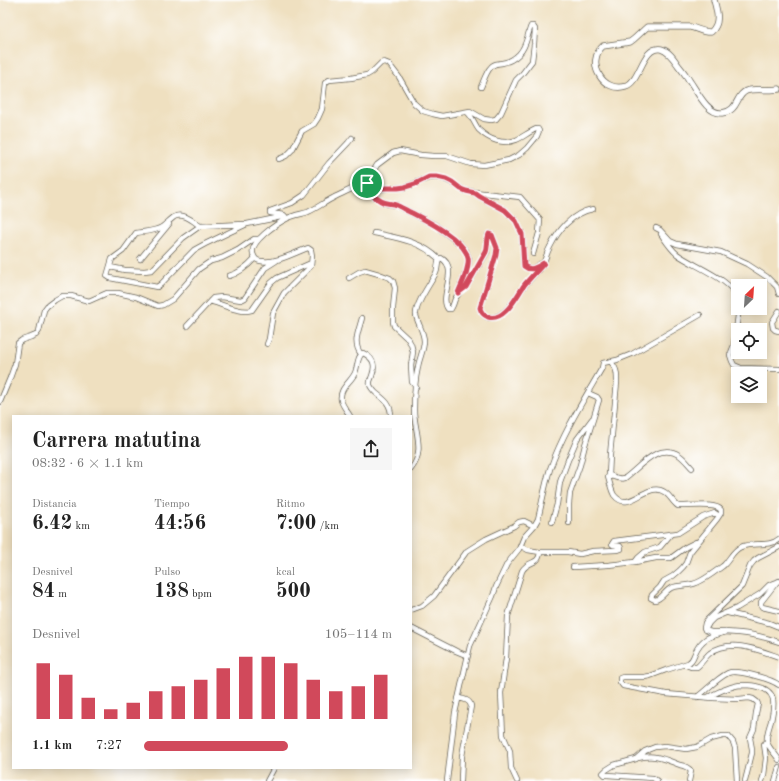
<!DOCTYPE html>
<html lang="es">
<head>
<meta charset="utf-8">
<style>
	body { margin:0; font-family:"Old Standard TT",serif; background:#f6f6f6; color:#222; height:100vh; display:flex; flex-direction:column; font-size:15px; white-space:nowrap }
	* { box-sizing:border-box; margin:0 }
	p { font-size:13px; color:#767676 }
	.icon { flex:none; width:22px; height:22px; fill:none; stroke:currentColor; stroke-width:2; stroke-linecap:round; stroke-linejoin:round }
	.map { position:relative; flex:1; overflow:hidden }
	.side { position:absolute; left:12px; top:415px; width:400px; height:354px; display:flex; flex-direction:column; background:#fff; border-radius:0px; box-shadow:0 2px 10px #0003 }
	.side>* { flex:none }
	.needle { width:26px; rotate:25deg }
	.buttons { position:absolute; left:731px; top:279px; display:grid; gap:8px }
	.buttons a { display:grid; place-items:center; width:36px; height:36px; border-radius:0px; background:#fff; box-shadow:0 2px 10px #0003; font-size:20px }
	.pin { position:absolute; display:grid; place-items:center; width:34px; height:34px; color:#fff; margin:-17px; border:2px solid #fff; border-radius:50%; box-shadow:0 1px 4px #0007 }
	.round { display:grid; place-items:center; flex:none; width:42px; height:42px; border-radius:0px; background:#f6f6f6 }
	.headline { display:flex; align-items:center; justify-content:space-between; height:68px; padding:0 20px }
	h1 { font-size:22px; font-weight:700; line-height:30px }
	.metrics { display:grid; grid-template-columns:repeat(3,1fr); gap:6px; height:68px; padding:4px 20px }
	.metrics div { display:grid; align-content:center }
	.metrics b { font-size:20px; font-weight:700 }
	.metrics small { font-size:11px; font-weight:400 }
	.metrics p { font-size:11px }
	.chart { height:112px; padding:8px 20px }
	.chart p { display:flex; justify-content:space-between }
	.chart svg { width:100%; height:72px; margin-top:4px; stroke:#d1495b; stroke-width:6 }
	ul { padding:0 20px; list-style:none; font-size:13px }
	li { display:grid; grid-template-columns:64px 48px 1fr; align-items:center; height:30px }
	li i { height:10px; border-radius:5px; background:#d1495b }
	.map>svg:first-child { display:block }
</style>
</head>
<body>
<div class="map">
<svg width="779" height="781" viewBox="0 0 779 781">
	<rect width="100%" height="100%" fill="#fff"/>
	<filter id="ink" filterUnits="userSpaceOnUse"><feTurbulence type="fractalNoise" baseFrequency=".025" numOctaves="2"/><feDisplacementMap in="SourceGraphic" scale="8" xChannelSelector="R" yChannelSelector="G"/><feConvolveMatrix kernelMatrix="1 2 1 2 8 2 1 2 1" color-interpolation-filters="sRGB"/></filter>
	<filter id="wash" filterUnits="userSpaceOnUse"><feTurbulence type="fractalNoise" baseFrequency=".012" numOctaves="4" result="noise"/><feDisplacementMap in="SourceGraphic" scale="16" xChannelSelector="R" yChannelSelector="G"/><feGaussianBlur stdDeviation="0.9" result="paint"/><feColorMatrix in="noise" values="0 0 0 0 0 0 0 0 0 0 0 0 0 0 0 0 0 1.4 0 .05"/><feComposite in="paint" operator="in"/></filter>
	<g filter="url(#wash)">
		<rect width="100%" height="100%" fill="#efe0c0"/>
	</g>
	<g filter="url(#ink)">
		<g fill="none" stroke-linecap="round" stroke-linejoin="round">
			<!-- minor casing -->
			<g stroke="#666155" stroke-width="6">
				<path id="minor" d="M279,159L286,156L292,150L302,131L314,124L318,118L322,109L325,83L329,80L351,78L367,75L372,72L381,63L384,62L389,64L399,77L414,103L423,111L433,114L442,116L470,111L484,119L491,120L496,119L501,113L516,80L522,74L532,61L534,44L535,29L533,26H531C527,35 527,46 519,54C514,59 509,62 502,63C498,64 494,63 491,67C486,72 484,80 481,87
					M475,193L479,196L505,210L516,221L522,234L524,266C530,271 534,268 540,264
					M285,216L284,215L270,213V211L292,203L304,195L329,163L348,143L352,138
					M200,226C193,221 183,212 174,217C170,220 166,224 162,227C154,232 144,231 136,233L123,251L112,259L107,276L110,278L157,287L161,284L194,250L205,244L232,231L247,224L281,217L288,218
					M656,228L660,230L670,241L677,244L721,252L747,264L767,277L777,287L779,294
					M374,233C398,238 421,241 439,259
					M661,234C666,241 670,248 677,254C693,266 734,280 738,300
					M140,259L169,224
					M110,267L125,270L144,271L152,270L183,238L200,226L245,224
					M229,276C240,273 247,267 255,258
					M349,278L359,272L365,270L379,274L390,278L393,281L395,288L393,308V322L394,326L408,339L411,344L413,352L411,365L412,382L416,387
					M459,291L468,267L469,259L466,251L459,243L435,225L396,205L388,204L381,201L376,197L369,192L367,188V183L369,178L377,165L393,153L400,151L421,155L434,156H447L471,164L484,165L509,160L519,155L527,148L537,136L539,131L538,129H536C529,132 523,137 516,140C503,145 489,140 479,130C474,124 473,117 467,112
					M210,301C221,304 242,314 252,310L271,283L277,278L311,263
					M739,308L734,345L730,355L732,361L734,365L741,368L779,369
					M779,311L772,322L773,328L775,330L779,331
					M187,326L213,298L222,297L241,300L245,298L265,268L276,261
					M267,344L269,339L273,313L284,293L311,266L312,256L311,250L308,248C294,253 275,264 261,261C258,261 255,259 254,256C246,243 278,223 288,218C294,215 302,214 308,212C317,208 325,202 333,198C342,193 353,189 363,183C369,183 372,186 377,188C381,189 386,188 390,188C395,188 400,188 405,187C420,183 428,174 444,179C452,181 458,188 466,191L520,197L540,220L539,233L533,254
					M361,354C352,343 359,330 362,318
					M0,402L10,378L15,364L18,343L22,340L31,337L36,335L39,331L44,310L47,306L55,300L62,296H71L89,301L107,293H118L136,297L158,306L163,305L173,299L199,269L211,261L222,258L238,250L254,239H258
					M350,416C347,411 342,405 341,400C339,388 351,382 355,373C358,366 357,356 363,353C374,358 376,365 372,376C371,379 369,382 370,385C371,388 374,391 376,393C385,400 391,404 391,416
					M692,468C688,464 684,458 679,455C658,442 640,467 625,478C618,480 615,477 609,475L608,477C610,483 611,490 614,495C628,513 643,486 660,490C669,492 671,501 678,506C686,507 716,502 721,510C721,511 721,512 721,513L719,516
					M411,469C426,451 414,430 414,410C414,397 415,380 418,367C419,359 424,350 424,341C424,332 417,322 416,315C415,304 431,283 436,273C438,269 437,263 439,259L441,258C460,268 438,297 448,309H451L453,305L455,299L459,293L466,287L487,252L488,241V235L489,234L492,235L497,248L496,255L480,308C481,312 483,315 487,317C504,322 517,295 525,285C531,278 538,271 543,264C546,258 547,252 550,247C554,239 560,230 566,224C574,216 582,211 593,209
					M609,475L610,455L617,382C617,373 617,368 610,361
					M552,522L557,504L560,482L568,460L577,439L592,419
					M569,523V504L570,493L580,465L585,445L599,400L597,397L588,393
					M521,546L528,550L540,552H568L580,554L593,551L616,550L621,549V548L620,546L613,545L612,544L614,541L678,533L703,517L715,513L719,516L717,519L690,552L686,563L683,567L679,571L673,576L664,581L660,587L652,595L651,598L655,600C662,599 665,591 671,588C678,585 686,586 693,584C702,582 716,571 724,565C730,559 733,550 741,547C752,541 769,548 779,539
					M779,547L758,558L754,561L750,566L742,586L707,620L705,623L704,628C709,634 717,632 724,632C745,633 759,635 779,642
					M635,562L656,558H671L686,547L696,542
					M573,567L608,565L635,562L638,558L645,552L660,547L671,534
					M776,583L761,602V605L762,607L779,611
					M411,610L422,606L434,596L467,551L486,539L514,526L519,522L524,521L534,526
					M728,613L769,623L779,627
					M411,628L456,651L468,656
					M705,630L709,623L714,618L737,608L760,594L769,585L777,582L779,581
					M726,632C711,636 702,637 695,653C693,657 693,661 688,663L666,670L650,676L644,677H623L620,678V682L623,686L666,694L713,698L739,699L749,698L753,699L757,702L758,704L756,713L754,729L750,738L752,749V753L745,781
					M686,665L691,667H697C702,663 705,657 710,653C730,638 759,650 779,657
					M697,697C707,690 716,679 728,673C736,669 771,679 779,685
					M708,697C716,693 731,686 740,685C745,685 750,685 755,686C777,690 775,703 771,721C769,728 766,735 767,742C769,749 776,754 779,760
					M458,698C464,699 470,700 471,706L462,756L461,781
					M638,758C656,754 664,759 680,765C685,766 688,767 691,771L689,781
					M267,781L274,768
					M447,781L455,713L470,646L493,596L496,587L507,564L519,549L524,537L534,526L538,519C542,503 545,485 550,469C563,433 583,401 602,368L603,363L617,360L632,354L700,315
					M517,781L511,768L510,751L503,735L501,693L506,658L508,616L522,571C529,559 539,566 540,552
					M657,781L653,778L607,775H605L603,773L606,770L614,765L636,759L645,751L655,747L665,746L686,749L697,747L711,739L723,736H728L733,742L735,748L737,781
					M762,781L764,775L766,758L764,744L767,742
					M775,781L779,767"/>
			</g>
			<!-- major casing -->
			<g stroke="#666155" stroke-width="7">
				<path id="major" d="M714,0C717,11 721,23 711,32C703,33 697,28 690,27H647L634,39L630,42L603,46C585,62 603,94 626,86C641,81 642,46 661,49C669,51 674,59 678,65C682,70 686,75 689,80C697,91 707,114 722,113C739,111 735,96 746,91C754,88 769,91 779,89"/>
			</g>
			<!-- minor -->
			<use href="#minor" stroke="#fff" stroke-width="4.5"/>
			<!-- major -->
			<use href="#major" stroke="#fff" stroke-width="5.5"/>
		</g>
	</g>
	<g fill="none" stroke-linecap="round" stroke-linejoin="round" filter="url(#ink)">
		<!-- route casing -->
		<g stroke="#fff" stroke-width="8">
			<path id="route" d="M429,177H437L446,179L452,182L461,189L466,191L475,193L479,196L505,210L516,221L522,234L524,266C531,272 537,267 544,263C538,270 531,277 525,284C517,295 505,322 488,317C483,315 481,312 480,308L496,255L497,248L492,235L489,234C487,238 488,246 486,252L466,287L458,293C462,283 470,268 468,258C465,240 428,221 412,213C407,211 401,207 396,205C391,203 386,204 381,201C374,197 367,191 367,183L378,188H398L405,187L415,184Z"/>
		</g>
		<!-- route -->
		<use href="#route" stroke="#d1495b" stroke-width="5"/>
	</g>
</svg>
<div class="buttons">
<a><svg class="needle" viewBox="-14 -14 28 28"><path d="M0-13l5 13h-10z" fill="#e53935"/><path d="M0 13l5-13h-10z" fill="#767676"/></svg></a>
<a><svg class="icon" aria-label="locate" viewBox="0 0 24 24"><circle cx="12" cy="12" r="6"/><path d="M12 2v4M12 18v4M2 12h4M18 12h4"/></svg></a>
<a><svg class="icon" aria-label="layers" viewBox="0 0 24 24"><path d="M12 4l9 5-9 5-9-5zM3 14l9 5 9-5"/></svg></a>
</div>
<div class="pin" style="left:367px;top:183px;background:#1e9e55"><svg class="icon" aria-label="arrive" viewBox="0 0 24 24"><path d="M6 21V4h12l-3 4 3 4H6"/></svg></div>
<section class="side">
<div class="headline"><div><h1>Carrera matutina</h1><p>08:32 · 6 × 1.1 km</p></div><a class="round"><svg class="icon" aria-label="share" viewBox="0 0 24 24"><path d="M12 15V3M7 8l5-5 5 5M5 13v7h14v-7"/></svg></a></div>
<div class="metrics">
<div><p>Distancia</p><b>6.42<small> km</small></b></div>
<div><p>Tiempo</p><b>44:56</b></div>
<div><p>Ritmo</p><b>7:00<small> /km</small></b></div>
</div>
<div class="metrics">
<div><p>Desnivel</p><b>84<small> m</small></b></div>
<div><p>Pulso</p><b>138<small> bpm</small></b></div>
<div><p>kcal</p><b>500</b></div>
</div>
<div class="chart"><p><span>Desnivel</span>105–114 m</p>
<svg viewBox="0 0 160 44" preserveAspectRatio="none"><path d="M5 44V10M15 44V17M25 44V31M35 44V38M45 44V34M55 44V27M65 44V24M75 44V20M85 44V13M95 44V6M105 44V6M115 44V10M125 44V20M135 44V27M145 44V24M155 44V17"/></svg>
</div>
<ul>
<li><b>1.1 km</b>7:27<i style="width:58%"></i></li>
</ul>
</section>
</div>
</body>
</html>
